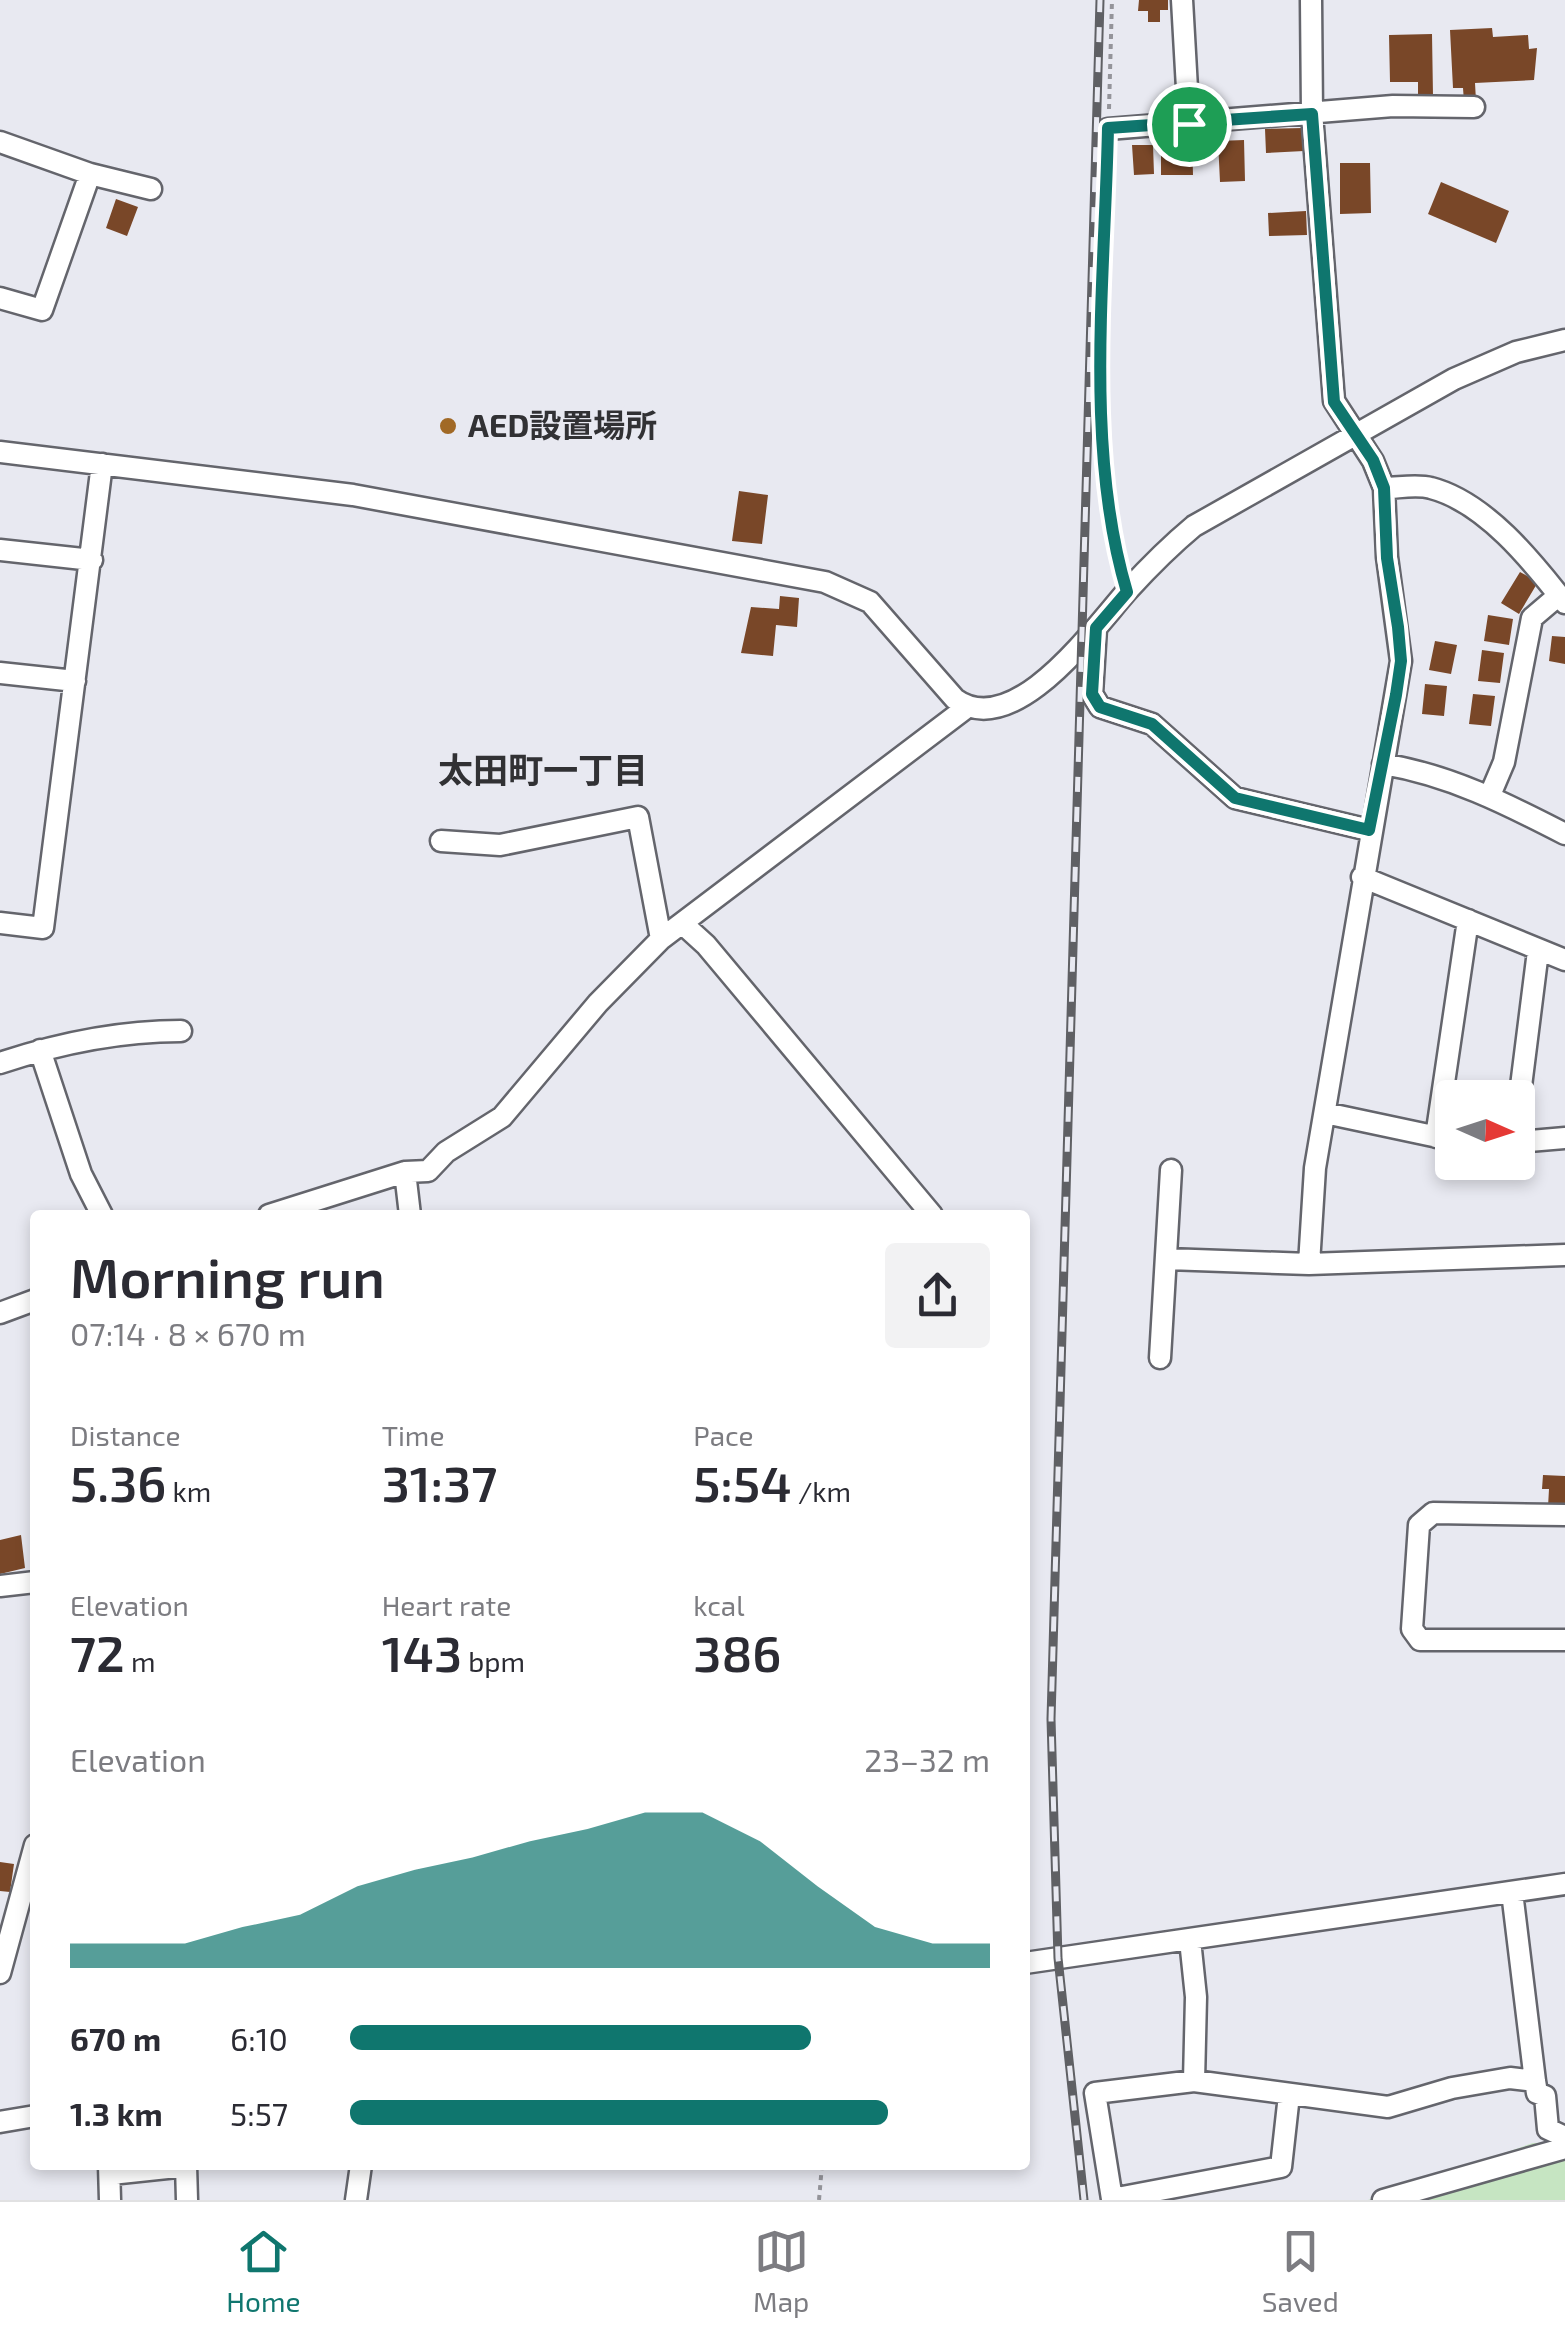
<!DOCTYPE html>
<html lang="en">
<head>
<meta charset="utf-8">
<style>
	body { margin:0; font-family:"Exo 2","Noto Sans JP",sans-serif; background:#f2f2f3; color:#2b2b33; height:100vh; display:flex; flex-direction:column; font-size:38px; white-space:nowrap }
	* { box-sizing:border-box; margin:0 }
	p { font-size:32px; color:#7c7c81 }
	.icon { flex:none; width:55px; height:55px; fill:none; stroke:currentColor; stroke-width:2; stroke-linecap:round; stroke-linejoin:round }
	.map { position:relative; flex:1; overflow:hidden }
	.sheet { position:absolute; left:30px; top:1210px; width:1000px; height:960px; display:flex; flex-direction:column; background:#fff; border-radius:10px; box-shadow:0 5px 15px #0003 }
	.sheet>* { flex:none }
	.needle { width:65px; rotate:93deg }
	.controls { position:absolute; left:1435px; top:1080px; display:grid; gap:20px }
	.controls a { display:grid; place-items:center; width:100px; height:100px; border-radius:10px; background:#fff; box-shadow:0 5px 15px #0003; font-size:50px }
	.pin { position:absolute; display:grid; place-items:center; width:85px; height:85px; color:#fff; margin:-42px; border:5px solid #fff; border-radius:50%; box-shadow:0 2px 10px #0007 }
	.round { display:grid; place-items:center; flex:none; width:105px; height:105px; border-radius:10px; background:#f2f2f3 }
	.head { display:flex; align-items:center; justify-content:space-between; height:170px; padding:0 40px }
	h1 { font-size:55px; font-weight:600; line-height:75px }
	.stats { display:grid; grid-template-columns:repeat(3,1fr); gap:15px; height:170px; padding:10px 40px }
	.stats div { display:grid; align-content:center }
	.stats b { font-size:50px; font-weight:600 }
	.stats small { font-size:28px; font-weight:400 }
	.stats p { font-size:28px }
	.chart { height:280px; padding:20px 40px }
	.chart p { display:flex; justify-content:space-between }
	.chart svg { width:100%; height:180px; margin-top:10px; fill:#0f766e; opacity:.7 }
	ul { padding:0 40px; list-style:none; font-size:32px }
	li { display:grid; grid-template-columns:160px 120px 1fr; align-items:center; height:75px }
	li i { height:25px; border-radius:12px; background:#0f766e }
	.tab-bar { display:flex; justify-content:space-around; align-items:center; height:140px; border-top:2px solid #e1e1e2; background:#fff; font-size:28px; color:#7c7c81 }
	.tab-bar a { display:grid; justify-items:center; gap:5px }
	.tab-bar .on { color:#0f766e }
	.map>svg:first-child { display:block }
</style>
</head>
<body>
<div class="map">
<svg width="1565" height="2200" viewBox="0 0 1565 2200">
	<rect width="100%" height="100%" fill="#e8e9f1"/>
	<!-- green -->
	<path fill="#c6e5c2" d="M1565,2142V2200H1368L1533,2143Z"/>
	<!-- building -->
	<path fill="#794728" d="M1139,0H1168V10H1160V22H1148V11H1138Z
		M1492,28L1493,37L1528,35L1529,49L1537,48L1534,80L1475,83L1476,101L1464,102L1463,88H1453L1450,30Z
		M1432,34L1433,96L1418,97V82H1390L1389,35Z
		M1303,128L1304,151L1266,153L1265,129Z
		M1192,137L1193,175H1161V154H1174L1173,138Z
		M1244,140L1245,181L1220,182L1218,141Z
		M1132,145H1153L1154,174L1134,175Z
		M1340,163H1370L1371,213L1340,214Z
		M1441,182L1509,211L1496,243L1428,214Z
		M116,199L138,207L127,236L106,228Z
		M1306,211L1307,235L1269,236L1268,213Z
		M739,491L768,495L762,544L732,541Z
		M1520,572L1538,582L1519,614L1501,603Z
		M780,596L799,598L797,627L776,625L773,656L741,653L751,607L779,609Z
		M1488,615L1513,619L1509,645L1484,641Z
		M1552,636L1565,637V664L1549,661Z
		M1435,641L1457,645L1451,674L1429,670Z
		M1482,650L1504,653L1500,683L1478,681Z
		M1425,684L1447,686L1444,716L1422,714Z
		M1473,694L1495,696L1491,726L1469,724Z
		M1543,1475L1565,1476V1508L1548,1507L1549,1489H1542Z
		M21,1535L25,1568L0,1574V1540Z
		M0,1862L14,1864L10,1892L0,1891Z"/>
	<g fill="none" stroke-linecap="round" stroke-linejoin="round">
		<!-- minor casing -->
		<g stroke="#64656c" stroke-width="25">
			<path id="minor" d="M1182,0L1189,124
				M1108,129L1393,106L1474,107
				M0,142L90,174L151,189
				M0,298L42,310L90,174
				M0,452L353,495L825,582L870,602L955,699C1014,742 1094,628 1128,590C1149,567 1170,546 1194,526L1454,379L1516,352L1565,340
				M1384,488C1398,488 1417,484 1431,488C1485,502 1532,561 1565,603
				M0,550L92,560
				M1096,628L1092,694L1100,707L1152,724L1235,798L1369,830
				M0,673L75,681
				M1383,764C1449,775 1505,803 1565,834
				M1490,795L1504,762L1532,618L1559,595
				M441,841L500,845L638,817L661,939
				M1362,877L1565,960
				M0,923L43,928L102,464
				M684,925L706,945L932,1215
				M40,1050L81,1174L102,1215
				M0,1063C57,1044 121,1031 181,1031
				M1518,1110L1538,951
				M1325,1113L1452,1140
				M1436,1137L1468,920
				M1518,1142L1565,1138
				M405,1172L410,1215
				M269,1215L405,1172L428,1171L446,1152L502,1117L598,1003L661,939L966,708
				M1167,1259L1309,1264L1565,1255
				M1309,1264L1315,1168L1401,661L1387,557L1384,488L1373,461L1334,401L1312,114L1311,0
				M0,1313L35,1300
				M1160,1358L1171,1170
				M1565,1515L1433,1513L1419,1525L1412,1629L1420,1640H1565
				M0,1586L35,1582
				M1512,1892L1535,2081L1537,2093L1545,2096L1548,2129L1565,2137
				M1190,1940L1196,1997L1194,2081L1095,2093L1112,2199L1281,2167L1289,2095
				M1025,1963L1565,1884
				M0,1973L35,1845
				M1194,2081L1388,2107L1452,2088L1510,2078L1535,2081
				M0,2122L35,2116
				M109,2165L110,2200
				M186,2165L187,2200
				M111,2174L186,2166
				M356,2200L361,2165
				M1383,2200L1565,2148"/>
		</g>
		<!-- path -->
		<path stroke="#94949a" stroke-width="4" stroke-dasharray="5 5" stroke-linecap="butt" d="M1109,109L1112,0
			M1108,149C1105,284 1085,442 1121,573
			M819,2200L822,2165"/>
		<!-- minor -->
		<use href="#minor" stroke="#fff" stroke-width="20"/>
		<!-- rail casing -->
		<g stroke="#5f6064" stroke-width="9">
			<path id="rail" d="M1084,2200L1058,1958L1051,1719L1100,0"/>
		</g>
		<!-- rail -->
		<use href="#rail" stroke="#e8e9f1" stroke-width="5" stroke-dasharray="15" stroke-linecap="butt"/>
	</g>
	<g fill="none" stroke-linecap="round" stroke-linejoin="round">
		<!-- route casing -->
		<g stroke="#fff" stroke-width="20">
			<path id="route" d="M1312,114L1334,402L1373,460L1384,488L1387,558L1398,627L1401,661L1396,695L1369,830L1235,798L1152,724L1100,707L1092,694L1096,628L1127,592C1084,448 1105,278 1108,128Z"/>
		</g>
		<!-- route -->
		<use href="#route" stroke="#0f766e" stroke-width="12"/>
	</g>
	<!-- markers -->
	<circle fill="#a16926" stroke="#e8e9f1" stroke-width="4" cx="448" cy="426" r="10"/>
	<g text-anchor="middle" stroke-width="10" stroke-linejoin="round" paint-order="stroke">
		<!-- poi labels -->
		<g font-size="32" font-weight="bold" fill="#313134" stroke="#e8e9f1" text-anchor="start">
			<text x="468" y="437">AED設置場所</text>
		</g>
		<!-- neighbourhood labels -->
		<g font-size="35" font-weight="bold" fill="#313134" stroke="#e8e9f1">
			<text x="543" y="783">太田町一丁目</text>
		</g>
	</g>
</svg>
<div class="controls">
<a><svg class="needle" viewBox="-14 -14 28 28"><path d="M0-13l5 13h-10z" fill="#e53935"/><path d="M0 13l5-13h-10z" fill="#7c7c81"/></svg></a>
</div>
<div class="pin" style="left:1189px;top:124px;background:#1e9e55"><svg class="icon" aria-label="arrive" viewBox="0 0 24 24"><path d="M6 21V4h12l-3 4 3 4H6"/></svg></div>
<section class="sheet">
<div class="head"><div><h1>Morning run</h1><p>07:14 · 8 × 670 m</p></div><a class="round"><svg class="icon" aria-label="share" viewBox="0 0 24 24"><path d="M12 15V3M7 8l5-5 5 5M5 13v7h14v-7"/></svg></a></div>
<div class="stats">
<div><p>Distance</p><b>5.36<small> km</small></b></div>
<div><p>Time</p><b>31:37</b></div>
<div><p>Pace</p><b>5:54<small> /km</small></b></div>
</div>
<div class="stats">
<div><p>Elevation</p><b>72<small> m</small></b></div>
<div><p>Heart rate</p><b>143<small> bpm</small></b></div>
<div><p>kcal</p><b>386</b></div>
</div>
<div class="chart"><p><span>Elevation</span>23–32 m</p>
<svg viewBox="0 0 160 44" preserveAspectRatio="none"><path d="M0 44V38L10 38L20 38L30 34L40 31L50 24L60 20L70 17L80 13L90 10L100 6L110 6L120 13L130 24L140 34L150 38L160 38V44z"/></svg>
</div>
<ul>
<li><b>670 m</b>6:10<i style="width:72%"></i></li>
<li><b>1.3 km</b>5:57<i style="width:84%"></i></li>
</ul>
</section>
</div>
<nav class="tab-bar">
<a class="on"><svg class="icon" aria-label="home" viewBox="0 0 24 24"><path d="M3 11l9-7 9 7M6 9v11h12V9"/></svg>Home</a>
<a><svg class="icon" aria-label="map" viewBox="0 0 24 24"><path d="M3 6l6-2 6 2 6-2v14l-6 2-6-2-6 2zM9 4v14M15 6v14"/></svg>Map</a>
<a><svg class="icon" aria-label="saved" viewBox="0 0 24 24"><path d="M7 4h10v16l-5-4-5 4z"/></svg>Saved</a>
</nav>
</body>
</html>
